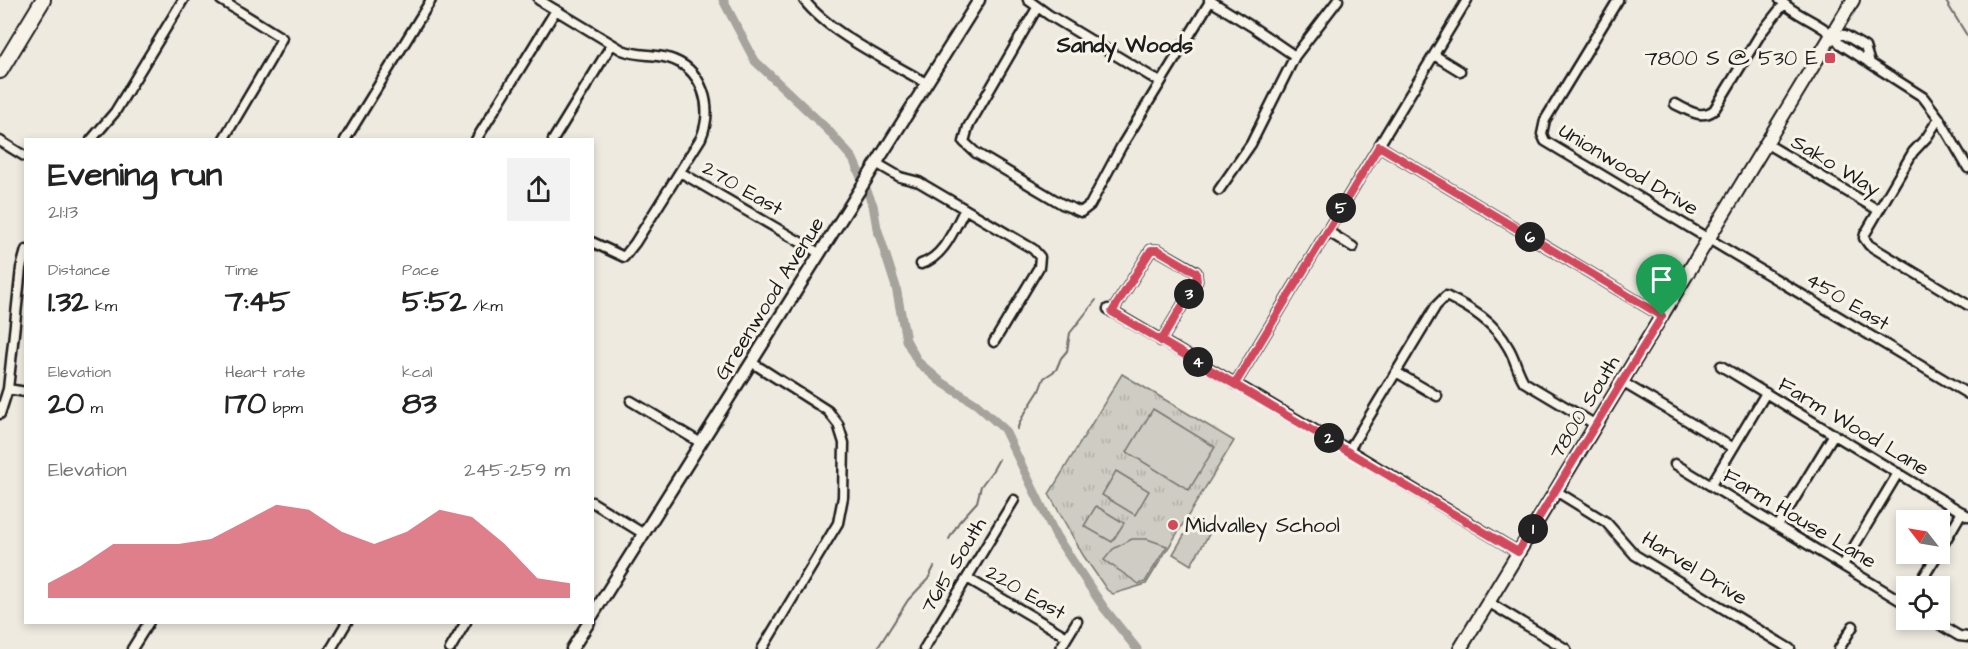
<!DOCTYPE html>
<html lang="en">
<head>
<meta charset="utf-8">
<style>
	body { margin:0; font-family:"Architects Daughter",sans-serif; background:#f2f2f2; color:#222; height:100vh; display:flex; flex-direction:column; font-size:22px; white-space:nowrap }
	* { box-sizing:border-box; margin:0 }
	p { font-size:20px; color:#767676 }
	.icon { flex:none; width:33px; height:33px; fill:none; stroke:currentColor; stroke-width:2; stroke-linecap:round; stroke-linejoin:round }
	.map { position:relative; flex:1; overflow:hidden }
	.side { position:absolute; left:24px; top:138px; width:570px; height:486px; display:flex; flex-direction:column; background:#fff; border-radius:0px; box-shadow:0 3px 9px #0003 }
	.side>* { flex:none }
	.needle { width:39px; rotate:301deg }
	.fabs { position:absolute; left:1896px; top:510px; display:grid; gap:12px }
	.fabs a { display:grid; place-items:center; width:54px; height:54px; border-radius:0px; background:#fff; box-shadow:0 3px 9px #0003; font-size:30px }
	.pin { position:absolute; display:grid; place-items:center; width:51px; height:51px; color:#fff; margin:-62px -26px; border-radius:50% 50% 50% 0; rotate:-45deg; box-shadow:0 0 6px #0007 }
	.pin .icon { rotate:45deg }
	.km { position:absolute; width:30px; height:30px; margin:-15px; border-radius:50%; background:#222; color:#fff; font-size:16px; line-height:30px; text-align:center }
	.round { display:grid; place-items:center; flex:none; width:63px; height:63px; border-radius:0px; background:#f2f2f2 }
	.overview { display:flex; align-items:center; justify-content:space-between; height:102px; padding:0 24px }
	h1 { font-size:33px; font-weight:800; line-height:45px }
	.stats { display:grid; grid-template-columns:repeat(3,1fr); gap:9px; height:102px; padding:6px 24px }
	.stats div { display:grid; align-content:center }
	.stats b { font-size:30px; font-weight:800 }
	.stats small { font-size:16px; font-weight:400 }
	.stats p { font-size:16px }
	.chart { height:168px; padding:12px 24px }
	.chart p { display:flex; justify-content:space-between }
	.chart svg { width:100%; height:108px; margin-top:6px; fill:#d1495b; opacity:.7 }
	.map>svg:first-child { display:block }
</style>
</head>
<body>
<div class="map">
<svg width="1968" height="649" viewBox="0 0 1968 649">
	<defs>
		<pattern id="grass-tufts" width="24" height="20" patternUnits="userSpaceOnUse" patternTransform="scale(1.5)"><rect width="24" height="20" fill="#cfccc3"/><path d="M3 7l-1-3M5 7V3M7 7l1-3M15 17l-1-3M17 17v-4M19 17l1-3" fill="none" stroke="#b1afa7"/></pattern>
	</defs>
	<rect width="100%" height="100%" fill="#eeeae0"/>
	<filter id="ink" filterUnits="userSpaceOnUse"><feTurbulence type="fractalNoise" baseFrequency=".0167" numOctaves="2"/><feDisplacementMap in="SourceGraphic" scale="12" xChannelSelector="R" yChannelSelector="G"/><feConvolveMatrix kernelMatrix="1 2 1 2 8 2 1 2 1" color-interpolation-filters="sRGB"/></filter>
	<g filter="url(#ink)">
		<!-- grass -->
		<path fill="url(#grass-tufts)" stroke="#767470" stroke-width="1.5" d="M1122,374L1234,441L1146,584L1113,594L1107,590L1083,555L1049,494Z"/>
		<!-- green -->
		<path fill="#cfccc3" stroke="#767470" stroke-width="1.5" d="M1153,409L1215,447L1189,490L1127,452Z
			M1116,471L1149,491L1135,515L1102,495Z
			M1096,506L1124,523L1112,542L1084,526Z
			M1193,520L1211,531L1191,565L1173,554Z
			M1132,539H1147L1167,546L1145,582L1139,584L1104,560L1113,549Z"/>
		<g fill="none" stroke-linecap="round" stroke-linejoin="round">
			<!-- stream -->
			<path stroke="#6f6d69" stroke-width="2" d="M1945,0L1968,37
				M1017,429L1023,416L1039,391L1044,378L1056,370L1061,358L1067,351L1070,333L1096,300
				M949,539L959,522L977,502L981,486L993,470L999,459
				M877,649L908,600L928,579L934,567"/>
			<!-- canal -->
			<path stroke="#a6a39d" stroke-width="9" d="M723,0L755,61L828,130L853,159L873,205L877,228L896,287L906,340L918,362L940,381L976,404L1004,429L1056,536L1104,608L1137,649"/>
			<!-- minor casing -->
			<g stroke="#1c1c1c" stroke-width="13">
				<path id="minor" d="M221,0L282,38L272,57L223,140
					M539,0L622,50C637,56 652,54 668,58C703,68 714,107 701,138L635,243L624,257L592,242
					M804,0C829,33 890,62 926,83
					M1028,0L1049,15L1160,82
					M1209,0L1251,26L1295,56
					M1618,0L1545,120L1542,134L1545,141L1968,394
					M1780,0C1798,18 1825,23 1840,44L1923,97L1939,118L1968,168
					M1037,8L968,127L964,142L976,153L1062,204L1081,212L1090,205L1121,147L1211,0
					M1833,34L1845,35L1865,47L1870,63
					M1434,55L1460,71
					M1675,104C1688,110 1701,120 1714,110L1761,33L1784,4
					M1939,118L1927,137L1913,152L1865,234L1864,238L1869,245L1968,305
					M91,140L115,112L183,0
					M345,140L431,0
					M476,140L556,10
					M553,140L612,44
					M0,141L26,157
					M1767,144L1878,210
					M1379,146L1662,316
					M876,163L900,177L919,182L1033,249L1040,257L1039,267L994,342
					M680,172L819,253
					M1219,190L1251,144L1295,56L1338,0
					M1327,231L1353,247
					M921,264C944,257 954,229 965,209
					M1108,309L1349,450L1518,552
					M1112,312L1151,250H1158L1193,270L1196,272L1197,281L1161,341
					M751,362L828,411L838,424L844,443L843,497L838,523L762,649
					M1721,366L1968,516
					M1396,372L1437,396
					M1622,382L1733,448
					M1235,384L1467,0
					M8,389L26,392
					M631,401L701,443
					M0,414L8,389L21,268L26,250
					M1349,450L1436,306L1446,296C1471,308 1495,323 1508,347C1515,358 1517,371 1524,382L1596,425
					M1675,464L1906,604
					M1711,485L1766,393
					M1556,491L1606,522L1635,555L1790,649
					M592,502L644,534
					M1778,526L1834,434
					M1940,550L1962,512
					M1843,565L1898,473
					M967,578L1067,637
					M1918,586L1938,554
					M1488,602L1566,649
					M1932,620L1959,636L1968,637
					M132,649L149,622
					M331,649L347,622
					M450,649L466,622
					M924,649L1014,500
					M1060,649L1077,621
					M1839,649L1853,626"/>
			</g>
			<!-- tertiary casing -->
			<g stroke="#1c1c1c" stroke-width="15">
				<path id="tertiary" d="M592,616L979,0
					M572,649L589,622"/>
			</g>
			<!-- secondary casing -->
			<g stroke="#1c1c1c" stroke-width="16">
				<path id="secondary" d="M1460,649L1853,0"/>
			</g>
			<!-- primary casing -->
			<g stroke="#1c1c1c" stroke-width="18">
				<path id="primary" d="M0,71L43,0"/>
			</g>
			<!-- minor -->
			<use href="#minor" stroke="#f7f3e8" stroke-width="8"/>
			<!-- tertiary -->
			<use href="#tertiary" stroke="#f7f3e8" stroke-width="10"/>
			<!-- secondary -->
			<use href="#secondary" stroke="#f7f3e8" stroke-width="12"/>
			<!-- primary -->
			<use href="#primary" stroke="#f7f3e8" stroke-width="14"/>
		</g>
	</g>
	<g fill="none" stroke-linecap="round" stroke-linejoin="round" filter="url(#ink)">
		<!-- route casing -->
		<g stroke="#fff" stroke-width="12">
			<path id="route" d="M1662,316L1518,552C1400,481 1281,411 1161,341L1197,281L1196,272L1192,270L1158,250H1151L1112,312C1153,336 1194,360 1235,384L1379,146L1662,316"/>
		</g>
		<!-- route -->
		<use href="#route" stroke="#d1495b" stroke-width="8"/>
	</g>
	<!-- markers -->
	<g fill="#d1495b" stroke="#f7f3e8" stroke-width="2">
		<rect x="1824" y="52" width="12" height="12" rx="3"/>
		<circle cx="1173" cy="525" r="6"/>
	</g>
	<g text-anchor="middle" stroke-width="6" stroke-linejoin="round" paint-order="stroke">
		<!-- poi labels -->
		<g font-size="21" fill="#1c1c1c" stroke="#f7f3e8" text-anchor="end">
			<text x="1818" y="65">7800 S @ 530 E</text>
			<text x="1185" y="532" text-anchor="start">Midvalley School</text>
		</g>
		<!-- street labels -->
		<g font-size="21" fill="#1c1c1c" stroke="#f7f3e8">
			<text transform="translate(1836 165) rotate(31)" y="7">Sako Way</text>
			<text transform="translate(1629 169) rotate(31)" y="7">Unionwood Drive</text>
			<text transform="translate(743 188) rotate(30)" y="7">270 East</text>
			<text transform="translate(769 298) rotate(-58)" y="7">Greenwood Avenue</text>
			<text transform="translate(1848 301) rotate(31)" y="7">450 East</text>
			<text transform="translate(1584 407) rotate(-59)" y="7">7800 South</text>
			<text transform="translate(1854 426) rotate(31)" y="7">Farm Wood Lane</text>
			<text transform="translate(1800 518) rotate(31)" y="7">Farm House Lane</text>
			<text transform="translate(953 565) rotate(-59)" y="7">7615 South</text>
			<text transform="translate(1695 568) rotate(32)" y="7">Harvel Drive</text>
			<text transform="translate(1026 592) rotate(30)" y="7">220 East</text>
		</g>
		<!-- neighbourhood labels -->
		<g font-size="22" font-weight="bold" fill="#1c1c1c" stroke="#f7f3e8">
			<text x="1125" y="52">Sandy Woods</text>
		</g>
	</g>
</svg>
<div class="fabs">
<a><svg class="needle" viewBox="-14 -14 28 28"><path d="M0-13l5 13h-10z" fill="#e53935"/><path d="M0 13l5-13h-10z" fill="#767676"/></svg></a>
<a><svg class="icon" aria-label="locate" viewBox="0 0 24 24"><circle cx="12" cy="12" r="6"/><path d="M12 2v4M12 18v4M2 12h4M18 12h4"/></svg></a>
</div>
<div class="pin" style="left:1662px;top:316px;background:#1e9e55"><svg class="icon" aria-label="arrive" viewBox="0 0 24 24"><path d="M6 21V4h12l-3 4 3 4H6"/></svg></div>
<b class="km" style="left:1533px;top:529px">1</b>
<b class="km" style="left:1329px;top:438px">2</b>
<b class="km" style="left:1189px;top:294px">3</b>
<b class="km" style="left:1198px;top:362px">4</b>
<b class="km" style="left:1341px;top:208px">5</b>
<b class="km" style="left:1530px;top:237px">6</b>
<section class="side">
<div class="overview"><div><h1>Evening run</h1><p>21:13</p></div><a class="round"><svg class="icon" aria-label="share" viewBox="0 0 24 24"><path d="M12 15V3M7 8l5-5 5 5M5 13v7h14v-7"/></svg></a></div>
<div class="stats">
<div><p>Distance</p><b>1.32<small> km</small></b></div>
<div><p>Time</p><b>7:45</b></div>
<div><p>Pace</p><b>5:52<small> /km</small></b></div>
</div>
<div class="stats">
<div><p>Elevation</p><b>20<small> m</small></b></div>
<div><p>Heart rate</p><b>170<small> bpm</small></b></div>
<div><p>kcal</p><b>83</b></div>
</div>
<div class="chart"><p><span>Elevation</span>245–259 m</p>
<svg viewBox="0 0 160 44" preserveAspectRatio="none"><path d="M0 44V38L10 31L20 22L30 22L40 22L50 20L60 13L70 6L80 8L90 17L100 22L110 17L120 8L130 11L140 22L150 36L160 38V44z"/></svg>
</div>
</section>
</div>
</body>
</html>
